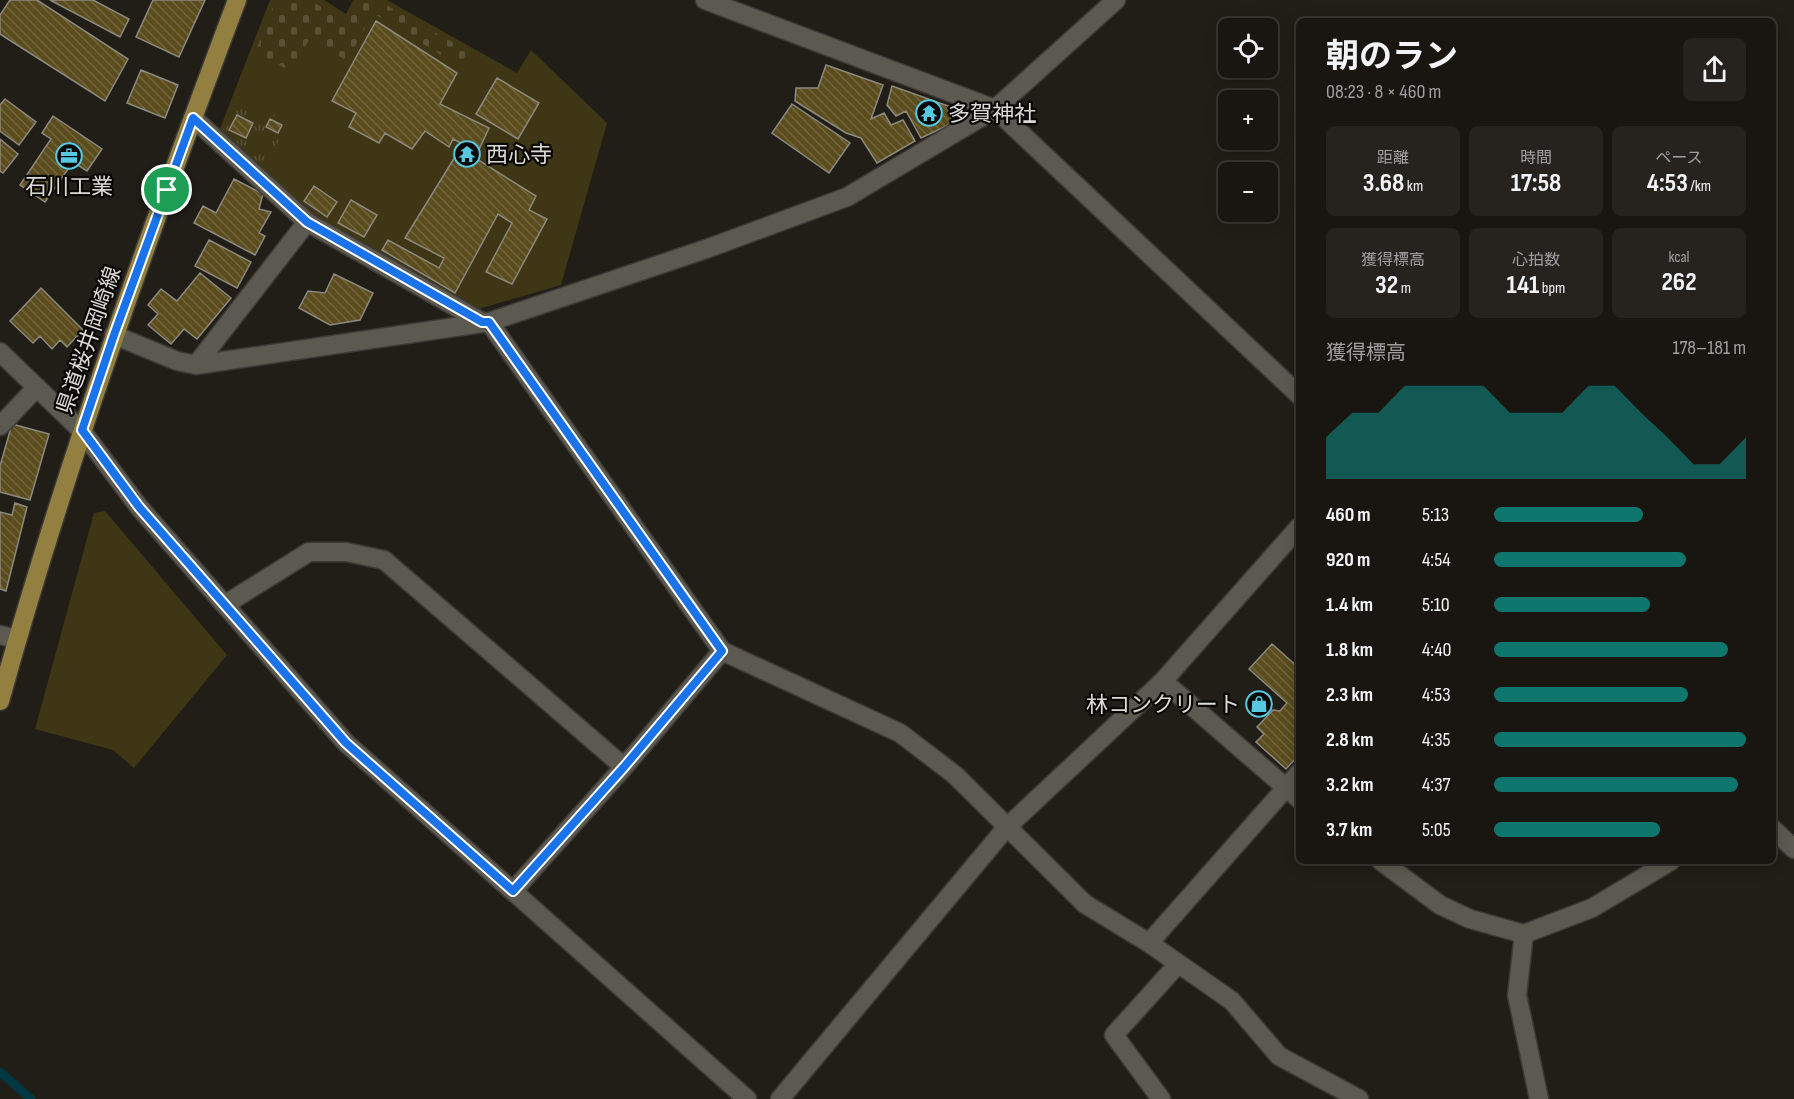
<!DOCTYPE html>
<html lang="ja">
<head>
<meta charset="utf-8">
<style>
	body { margin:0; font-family:"Sofia Sans Condensed","Noto Sans JP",sans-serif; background:#26231f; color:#f1f3f6; height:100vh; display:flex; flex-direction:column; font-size:22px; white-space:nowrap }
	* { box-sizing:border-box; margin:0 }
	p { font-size:20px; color:#9f9f9f }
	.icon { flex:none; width:33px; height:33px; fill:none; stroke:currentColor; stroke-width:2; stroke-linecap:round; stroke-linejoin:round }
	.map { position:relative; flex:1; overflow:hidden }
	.details { position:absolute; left:1296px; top:18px; width:480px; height:846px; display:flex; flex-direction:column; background:#191611; border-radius:9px; box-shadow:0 3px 15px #0003,0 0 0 2px #373531 }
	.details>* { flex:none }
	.tools { position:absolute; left:1218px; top:18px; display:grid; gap:12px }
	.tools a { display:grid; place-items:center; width:60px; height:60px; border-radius:9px; background:#191611; box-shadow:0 3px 15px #0003,0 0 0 2px #373531; font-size:30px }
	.pin { position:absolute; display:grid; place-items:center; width:51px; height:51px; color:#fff; margin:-26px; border:3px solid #fff; border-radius:50%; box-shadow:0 2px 6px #0007 }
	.round { display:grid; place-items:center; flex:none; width:63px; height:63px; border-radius:9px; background:#26231f }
	.head { display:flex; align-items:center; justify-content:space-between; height:102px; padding:0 30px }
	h1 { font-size:33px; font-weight:700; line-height:45px }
	.figures { display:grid; grid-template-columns:repeat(3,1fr); gap:9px; height:102px; padding:6px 30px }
	.figures div { display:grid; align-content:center; border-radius:9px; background:#26231f; text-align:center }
	.figures b { font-size:26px; font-weight:700 }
	.figures small { font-size:16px; font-weight:400 }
	.figures p { font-size:16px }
	.chart { height:168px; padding:12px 30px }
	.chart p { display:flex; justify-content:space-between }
	.chart svg { width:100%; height:108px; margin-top:6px; fill:#0f766e; opacity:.7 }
	ul { padding:0 30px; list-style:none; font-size:20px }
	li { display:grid; grid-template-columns:96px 72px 1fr; align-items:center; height:45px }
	li i { height:15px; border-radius:8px; background:#0f766e }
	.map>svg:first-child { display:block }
</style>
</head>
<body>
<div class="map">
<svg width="1794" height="1099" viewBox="0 0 1794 1099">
	<defs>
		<pattern id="cemetery-stones" width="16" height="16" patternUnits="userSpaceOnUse" patternTransform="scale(1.5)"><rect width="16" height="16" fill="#3f3615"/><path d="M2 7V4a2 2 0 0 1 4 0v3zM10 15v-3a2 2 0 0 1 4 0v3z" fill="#5a5236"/></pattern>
		<pattern id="park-tufts" width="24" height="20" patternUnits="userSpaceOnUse" patternTransform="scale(1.5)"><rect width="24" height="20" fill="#3f3615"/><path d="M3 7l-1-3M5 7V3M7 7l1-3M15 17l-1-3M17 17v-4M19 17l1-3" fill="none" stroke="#5a5236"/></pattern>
		<pattern id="building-back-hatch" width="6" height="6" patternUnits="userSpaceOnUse" patternTransform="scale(1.5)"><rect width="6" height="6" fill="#5a4c1c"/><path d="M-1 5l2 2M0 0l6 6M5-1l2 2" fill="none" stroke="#71653c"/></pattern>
	</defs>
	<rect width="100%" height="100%" fill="#211e17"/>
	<!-- green -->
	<path fill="#3f3615" d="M270,0H324L346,14L353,0H387L517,73L531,50L607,123L561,285L475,310L336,233L307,211L219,131Z
		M105,511L227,655L134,768L113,750L35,729L94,513Z"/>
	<!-- cemetery -->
	<path fill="url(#cemetery-stones)" d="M276,0H310L347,23L359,0H377L468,51L459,66L373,13L347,61L310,38L291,71L255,53Z"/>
	<!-- park -->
	<path fill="url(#park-tufts)" d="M235,98H246L291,124L262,166L223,130Z"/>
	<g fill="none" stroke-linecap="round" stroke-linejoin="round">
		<!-- stream -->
		<path stroke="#003841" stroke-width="9" d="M0,1072L31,1099"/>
	</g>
	<!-- building -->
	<path fill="url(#building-back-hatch)" stroke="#8c8980" stroke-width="1.5" d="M10,0H37L128,59L105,101L0,34V15Z
		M50,0H93L129,19L120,37Z
		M153,0H205L179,57L136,37Z
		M376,21L457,73L440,104L489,128L475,158L536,196L529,210L547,219L512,284L486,272L512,223L498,214L455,293L382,250L388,240L439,268L444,258L405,238L463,144L453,139L449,147L425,131L412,149L385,133L379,143L349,127L356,113L332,101Z
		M826,65L883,85L871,119L884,113L891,125L903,120L915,141L877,163L861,138L846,133L795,101L796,88H818Z
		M141,70L178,85L165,118L127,103Z
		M497,78L539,103L518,139L476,114Z
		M892,86L951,107V124L921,138L906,111L896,116L887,105Z
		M5,99L36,122L19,145L0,131V105Z
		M792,104L850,143L829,173L772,133Z
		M237,115L253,123L246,138L229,130Z
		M53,116L102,149L87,171L73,162L45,202L20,185L51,139L42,133Z
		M270,119L282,125L278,133L266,127Z
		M0,139L18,154L3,173L0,171Z
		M234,179L263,194L259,209L271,212L259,233L265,236L255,255L194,223L203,206L216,213Z
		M314,186L337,202L327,217L304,201Z
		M351,200L377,215L364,237L338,223Z
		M209,240L251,262L237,288L195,266Z
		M200,273L231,298L197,339L184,329L171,344L148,325L158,314L148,305L161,289L177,301Z
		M334,274L373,293L360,320L330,325L299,308L308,291L325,293Z
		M41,288L83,330L67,347L60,340L52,349L40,336L33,343L10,321Z
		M12,424L49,434L30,500L0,492V466Z
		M15,503L27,507L6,591L0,589V512L12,515Z
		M1272,644L1299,668V755L1286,769L1256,742L1264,734L1257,727L1273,710L1280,711L1287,703L1249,669Z"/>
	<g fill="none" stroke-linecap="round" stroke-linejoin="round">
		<!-- minor casing -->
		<g stroke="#3c3a36" stroke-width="21">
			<path id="minor" d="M705,0L995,109L1299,395
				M193,118L307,222L482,322
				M489,322L722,651L900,733L955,775L1085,904L1149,943L1232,1001L1279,1056L1359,1099
				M114,335L177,361L196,365L489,322L706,249L847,197L995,109L1116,0
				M0,352L82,431L139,507L346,743L747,1099
				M196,365L307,222
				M0,426L37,387
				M226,604L309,552H346L384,560L624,767
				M0,635L17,639
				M1163,681L1299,799
				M1773,829L1794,849
				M1381,861L1440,905L1470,919L1524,934
				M513,891L624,767L722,651
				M1149,943L1299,773
				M780,1099L1006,828L1163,681L1299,527
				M1161,1099L1114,1035L1178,964
				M1539,1099L1517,995L1524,934L1592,908L1671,861"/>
		</g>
		<!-- major casing -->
		<g stroke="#3c3a36" stroke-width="21">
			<path id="major" d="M0,701C66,463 150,231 237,0"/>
		</g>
		<!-- minor -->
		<use href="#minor" stroke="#5c5950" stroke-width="18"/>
		<!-- major -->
		<use href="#major" stroke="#938040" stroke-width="18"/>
	</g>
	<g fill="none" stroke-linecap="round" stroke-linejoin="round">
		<!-- route casing -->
		<g stroke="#fff" stroke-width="12">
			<path id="route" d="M193,118L307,222L482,322H489L722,651L624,767L513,891L346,743L139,507L82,430L114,335Z"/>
		</g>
		<!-- route -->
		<use href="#route" stroke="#1a73e8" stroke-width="8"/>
	</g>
	<!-- icons -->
	<defs>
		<g id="temple-ring" transform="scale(1.35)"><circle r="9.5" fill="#090806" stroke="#56c9e1" stroke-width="1.5"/><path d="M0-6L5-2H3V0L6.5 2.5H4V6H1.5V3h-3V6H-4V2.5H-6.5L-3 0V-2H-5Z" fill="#56c9e1"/></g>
		<g id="office-ring" transform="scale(1.35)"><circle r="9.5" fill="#090806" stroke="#56c9e1" stroke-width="1.5"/><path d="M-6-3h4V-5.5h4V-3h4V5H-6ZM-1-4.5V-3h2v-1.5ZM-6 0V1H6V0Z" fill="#56c9e1"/></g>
		<g id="shop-ring" transform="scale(1.35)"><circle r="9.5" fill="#090806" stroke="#56c9e1" stroke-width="1.5"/><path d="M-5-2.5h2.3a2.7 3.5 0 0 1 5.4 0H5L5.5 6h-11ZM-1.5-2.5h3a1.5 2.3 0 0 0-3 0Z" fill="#56c9e1"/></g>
	</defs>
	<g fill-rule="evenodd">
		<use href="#temple-ring" x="929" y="113"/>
		<use href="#temple-ring" x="467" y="154"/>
		<use href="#office-ring" x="69" y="156"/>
		<use href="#shop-ring" x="1259" y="704"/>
	</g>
	<g text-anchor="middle" stroke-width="4.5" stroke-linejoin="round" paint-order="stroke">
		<!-- poi labels -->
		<g font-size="22" fill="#dad9d4" stroke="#090806" text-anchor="start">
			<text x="948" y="121">多賀神社</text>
			<text x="486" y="162">西心寺</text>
			<text x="69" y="194" text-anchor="middle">石川工業</text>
			<text x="1240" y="712" text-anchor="end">林コンクリート</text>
		</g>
		<!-- street labels -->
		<g font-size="22" fill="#dad9d4" stroke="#090806">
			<text transform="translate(88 340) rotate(-71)" y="8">県道桜井岡崎線</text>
		</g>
	</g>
</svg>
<div class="tools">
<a><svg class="icon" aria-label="locate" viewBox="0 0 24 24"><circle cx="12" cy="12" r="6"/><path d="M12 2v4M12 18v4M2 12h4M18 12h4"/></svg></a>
<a>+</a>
<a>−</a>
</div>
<div class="pin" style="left:167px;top:190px;background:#1e9e55"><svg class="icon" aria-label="arrive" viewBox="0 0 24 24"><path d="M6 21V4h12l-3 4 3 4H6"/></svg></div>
<section class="details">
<div class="head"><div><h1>朝のラン</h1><p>08:23 · 8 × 460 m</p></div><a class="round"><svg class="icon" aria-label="share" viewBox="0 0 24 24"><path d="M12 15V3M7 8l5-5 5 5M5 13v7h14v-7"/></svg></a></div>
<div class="figures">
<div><p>距離</p><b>3.68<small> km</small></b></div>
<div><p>時間</p><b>17:58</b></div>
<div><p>ペース</p><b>4:53<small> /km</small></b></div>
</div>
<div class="figures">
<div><p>獲得標高</p><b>32<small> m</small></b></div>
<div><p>心拍数</p><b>141<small> bpm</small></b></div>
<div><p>kcal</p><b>262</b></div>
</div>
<div class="chart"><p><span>獲得標高</span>178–181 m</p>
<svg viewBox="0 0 160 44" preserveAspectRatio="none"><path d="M0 44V27L10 17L20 17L30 6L40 6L50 6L60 6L70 17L80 17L90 17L100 6L110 6L120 17L130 27L140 38L150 38L160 27V44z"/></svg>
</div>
<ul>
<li><b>460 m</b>5:13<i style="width:59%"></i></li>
<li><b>920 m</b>4:54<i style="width:76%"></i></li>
<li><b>1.4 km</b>5:10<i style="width:62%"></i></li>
<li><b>1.8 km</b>4:40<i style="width:93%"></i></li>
<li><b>2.3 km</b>4:53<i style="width:77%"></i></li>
<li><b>2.8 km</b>4:35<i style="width:100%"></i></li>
<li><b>3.2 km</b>4:37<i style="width:97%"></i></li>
<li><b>3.7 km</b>5:05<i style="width:66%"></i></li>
</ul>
</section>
</div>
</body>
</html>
